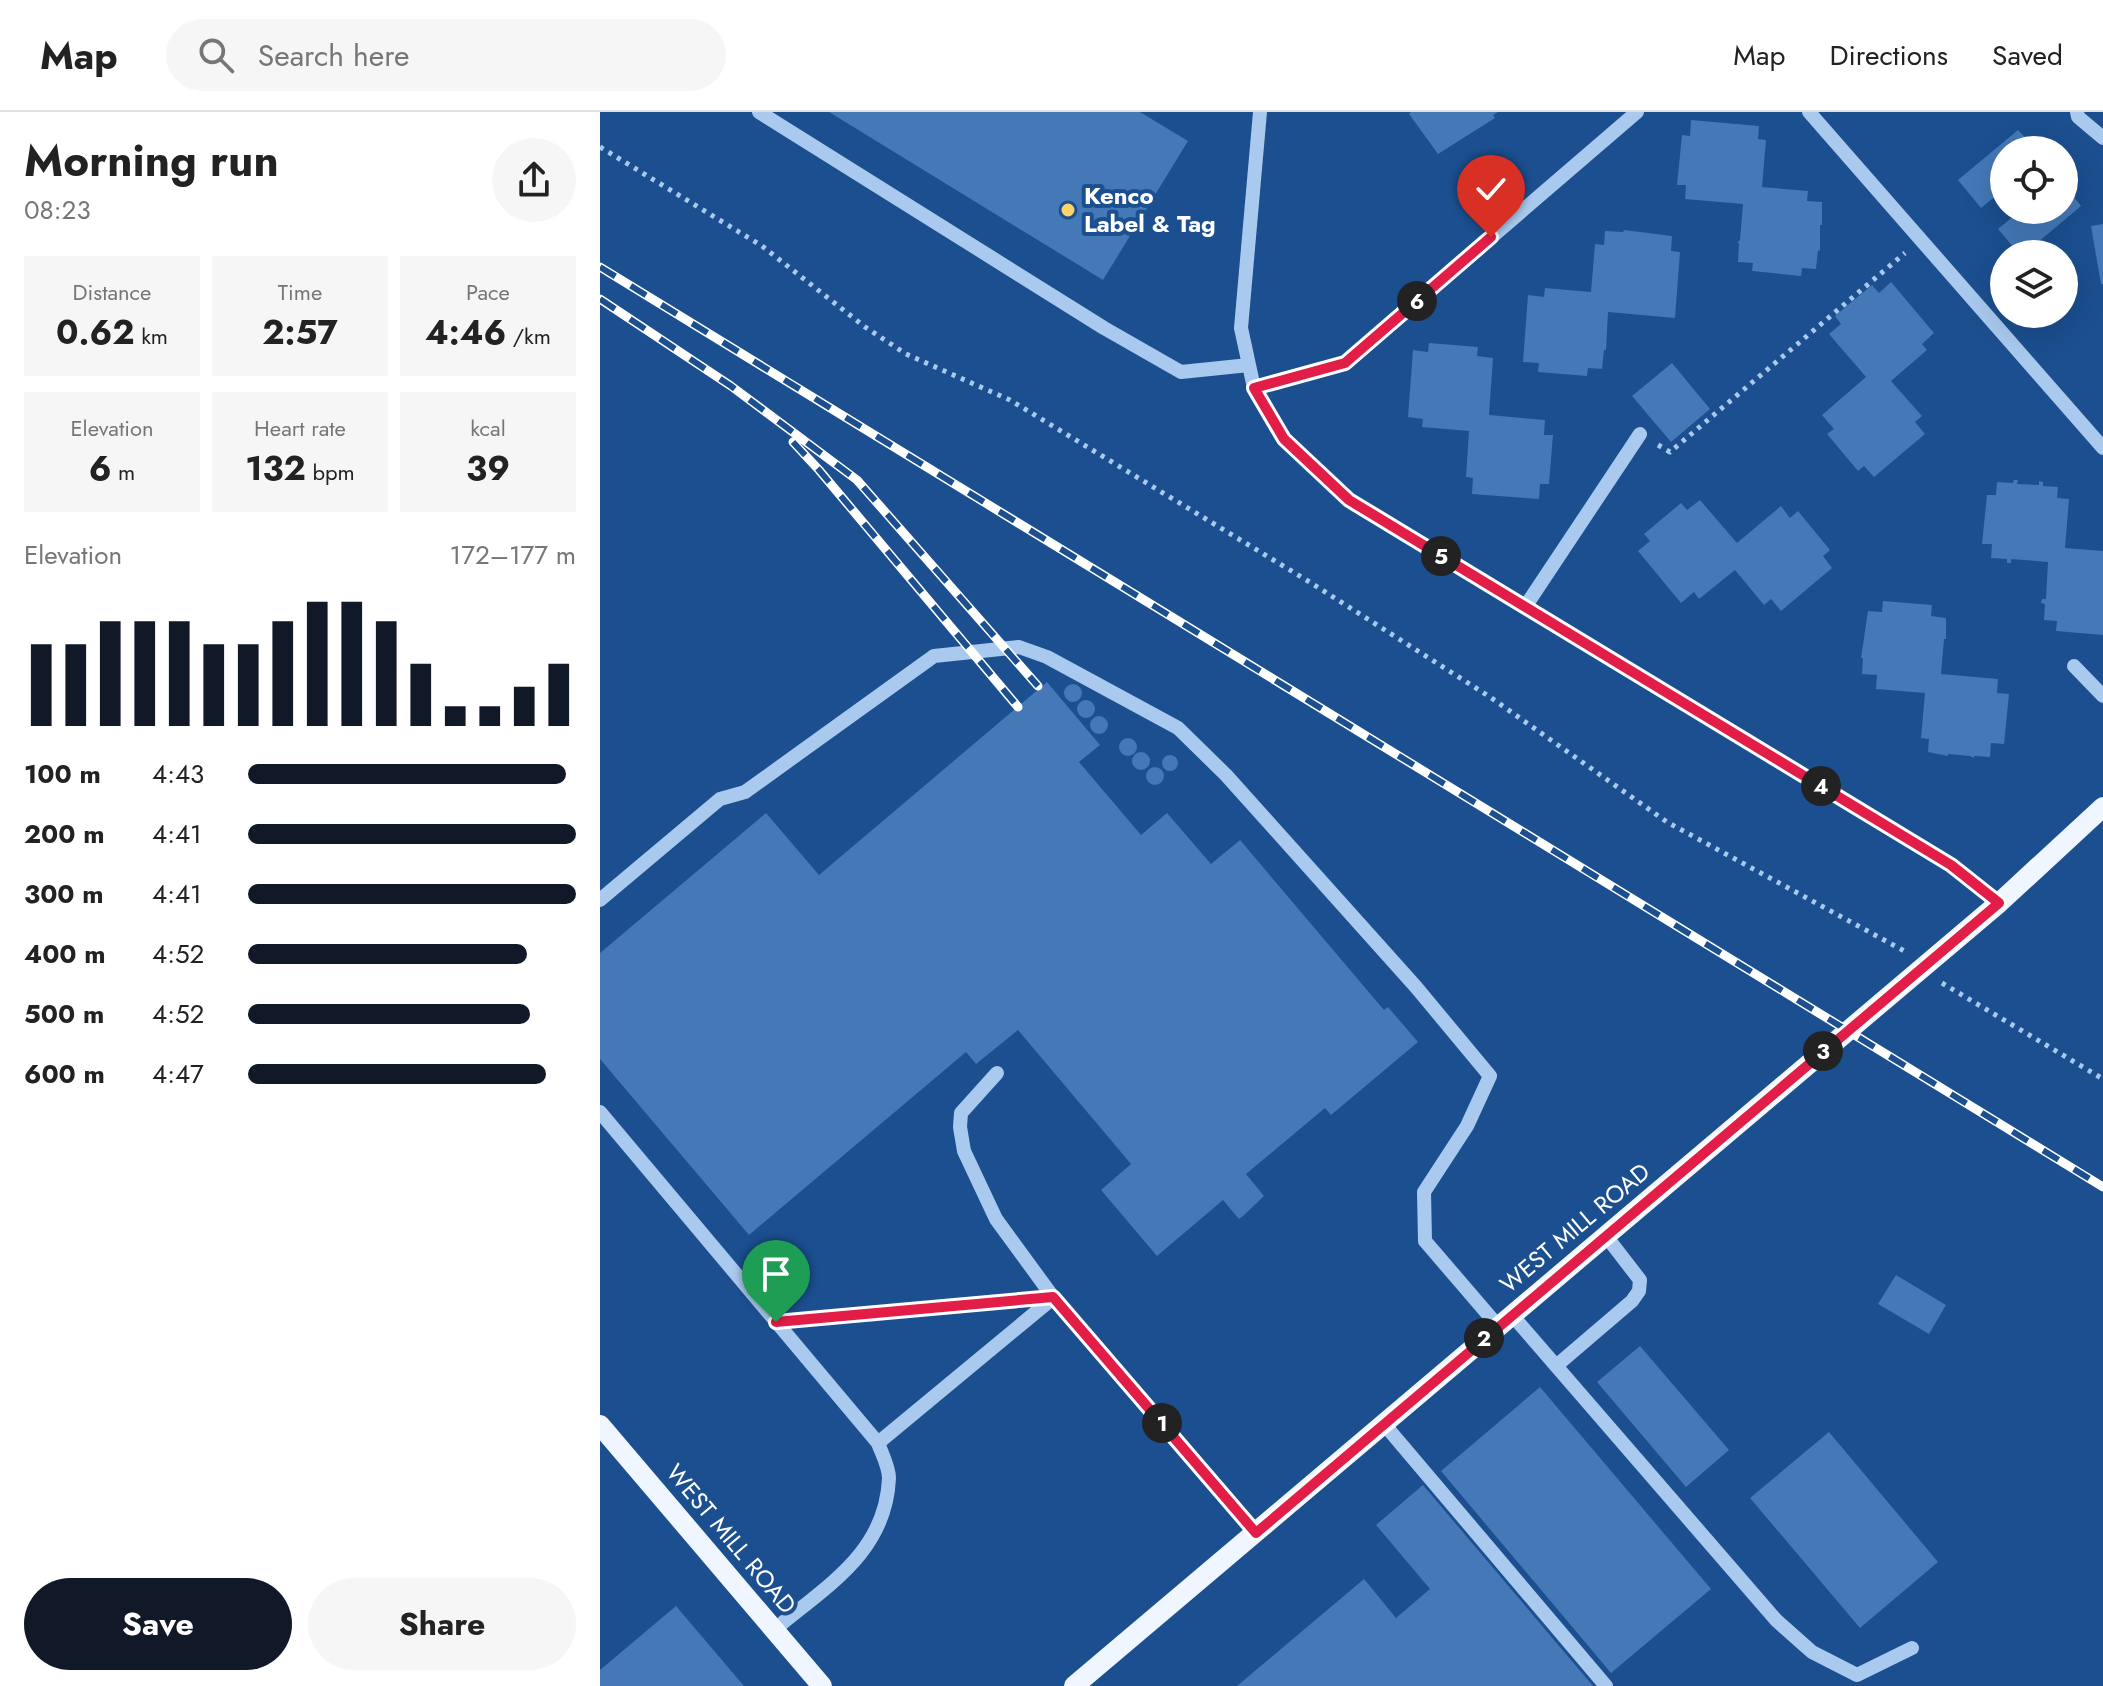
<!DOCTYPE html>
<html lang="en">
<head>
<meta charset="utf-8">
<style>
	body { margin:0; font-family:Jost,sans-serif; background:#f6f6f6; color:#222; height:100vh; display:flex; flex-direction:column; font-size:30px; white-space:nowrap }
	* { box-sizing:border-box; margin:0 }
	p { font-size:26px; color:#767676 }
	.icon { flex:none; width:44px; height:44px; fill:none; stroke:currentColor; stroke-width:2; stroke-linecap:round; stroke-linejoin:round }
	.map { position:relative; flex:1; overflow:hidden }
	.details { display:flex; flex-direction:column; background:#fff; width:600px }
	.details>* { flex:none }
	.controls { position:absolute; left:1390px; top:24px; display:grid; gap:16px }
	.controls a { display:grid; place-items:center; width:88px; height:88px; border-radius:50%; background:#fff; box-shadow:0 8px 32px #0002; font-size:40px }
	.pin { position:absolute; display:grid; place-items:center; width:68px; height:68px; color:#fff; margin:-82px -34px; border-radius:50% 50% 50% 0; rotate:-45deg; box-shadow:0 0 8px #0007 }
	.pin .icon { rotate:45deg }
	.km { position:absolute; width:40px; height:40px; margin:-20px; border-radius:50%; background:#222; color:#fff; font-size:22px; line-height:40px; text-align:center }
	.round { display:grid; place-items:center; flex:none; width:84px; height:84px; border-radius:42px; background:#f6f6f6 }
	.summary { display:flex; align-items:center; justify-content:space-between; height:136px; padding:0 24px }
	h1 { font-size:44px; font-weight:700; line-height:60px }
	.stats { display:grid; grid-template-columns:repeat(3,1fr); gap:12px; height:136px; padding:8px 24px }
	.stats div { display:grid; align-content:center; border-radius:0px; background:#f6f6f6; text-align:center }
	.stats b { font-size:34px; font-weight:700 }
	.stats small { font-size:22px; font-weight:400 }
	.stats p { font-size:22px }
	.chart { height:224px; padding:16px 24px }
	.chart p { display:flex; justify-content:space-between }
	.chart svg { width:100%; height:144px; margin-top:8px; stroke:#111827; stroke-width:6 }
	.primary-button { display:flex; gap:16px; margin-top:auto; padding:16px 24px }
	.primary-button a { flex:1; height:92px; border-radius:48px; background:#111827; color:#fff; font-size:32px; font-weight:700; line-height:92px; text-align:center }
	.primary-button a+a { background:#f6f6f6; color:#222 }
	ul { padding:0 24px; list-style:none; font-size:26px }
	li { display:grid; grid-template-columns:128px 96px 1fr; align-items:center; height:60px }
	li i { height:20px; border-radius:10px; background:#111827 }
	header { display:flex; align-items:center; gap:48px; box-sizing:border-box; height:112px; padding:0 40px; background:#fff; border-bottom:2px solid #e0e0e0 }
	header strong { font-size:38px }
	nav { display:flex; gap:44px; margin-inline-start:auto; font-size:28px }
	.search { width:560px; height:72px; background:#f6f6f6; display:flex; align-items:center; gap:20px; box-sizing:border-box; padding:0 28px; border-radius:44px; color:#767676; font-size:30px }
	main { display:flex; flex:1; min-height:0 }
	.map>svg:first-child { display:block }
</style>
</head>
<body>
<header>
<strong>Map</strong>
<div class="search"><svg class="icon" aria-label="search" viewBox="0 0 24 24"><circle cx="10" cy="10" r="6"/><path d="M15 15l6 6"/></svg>Search here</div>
<nav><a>Map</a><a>Directions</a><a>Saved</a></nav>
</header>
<main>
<section class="details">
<div class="summary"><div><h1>Morning run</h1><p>08:23</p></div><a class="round"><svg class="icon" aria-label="share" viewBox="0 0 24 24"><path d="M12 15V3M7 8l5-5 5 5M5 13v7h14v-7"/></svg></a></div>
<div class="stats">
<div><p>Distance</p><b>0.62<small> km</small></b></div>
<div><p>Time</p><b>2:57</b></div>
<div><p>Pace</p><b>4:46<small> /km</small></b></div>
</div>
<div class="stats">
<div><p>Elevation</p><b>6<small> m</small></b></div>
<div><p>Heart rate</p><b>132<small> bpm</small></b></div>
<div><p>kcal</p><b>39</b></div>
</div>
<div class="chart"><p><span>Elevation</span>172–177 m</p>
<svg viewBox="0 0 160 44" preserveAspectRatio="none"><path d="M5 44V19M15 44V19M25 44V12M35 44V12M45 44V12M55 44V19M65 44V19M75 44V12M85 44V6M95 44V6M105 44V12M115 44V25M125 44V38M135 44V38M145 44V32M155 44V25"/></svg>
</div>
<ul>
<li><b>100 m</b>4:43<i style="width:97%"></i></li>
<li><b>200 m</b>4:41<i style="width:100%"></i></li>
<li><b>300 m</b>4:41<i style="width:100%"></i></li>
<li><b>400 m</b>4:52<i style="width:85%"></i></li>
<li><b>500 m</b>4:52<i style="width:86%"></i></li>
<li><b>600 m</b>4:47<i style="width:91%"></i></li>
</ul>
<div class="primary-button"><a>Save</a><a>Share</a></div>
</section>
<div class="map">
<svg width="1503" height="1574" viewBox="0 0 1503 1574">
	<rect width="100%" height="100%" fill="#1b4f8f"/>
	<!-- building -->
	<path fill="#4478b7" d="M229,0H540L588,29L503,168Z
		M811,0H898L893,3L895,6L838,42L809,2Z
		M1091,8L1159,14L1158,27L1166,28L1162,75L1208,79L1207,89L1222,90V113H1220V139L1218,138L1216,157L1202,156L1201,164L1152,159L1153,151L1138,150L1139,131H1137L1140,128L1143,92L1085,87L1086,73H1077L1082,23L1090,24Z
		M1418,18L1437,38H1404V77L1381,96L1358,68Z
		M1464,59L1476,73L1469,79L1481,94L1424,142H1419L1398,117L1421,98H1464Z
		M1503,112V172H1501L1491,114Z
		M1024,118L1072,124L1071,139L1080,140L1075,206L1008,200L1006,238H1004L1002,257L988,256L987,264L938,260L939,251L923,250L928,183L944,185L945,176L991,180L995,132L1004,133L1005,119L1023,120Z
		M1291,170L1334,221L1322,232L1327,238L1291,269L1322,304L1315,310L1325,322L1274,365L1264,354L1258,359L1227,322L1234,317L1222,303L1266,265L1229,222L1241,212L1235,204L1272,173L1279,181Z
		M829,231L878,235L877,244L893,246L889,303L945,308L944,323H953L949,372H940L939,387L872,382L873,366L866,365L869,319L822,315L823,307L808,305L813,238L828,240Z
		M1072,251L1110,297L1071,330L1032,284Z
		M1414,368H1418L1417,372L1439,373V369L1443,370V374L1458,375L1457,386L1469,387L1465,436L1503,439V523L1456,519L1457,509L1444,508L1445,492L1441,491L1442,487H1446L1448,450L1411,447V451H1407V447L1391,446L1392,432H1382L1387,383H1396L1397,370L1413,371Z
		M1100,388L1137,431L1181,394L1190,406L1198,399L1230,438L1223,444L1232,456L1181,499L1171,487L1164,493L1135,458L1099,487L1094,480L1081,491L1038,439L1050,429L1044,422L1081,391L1087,398Z
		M1283,489L1332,493L1331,504L1346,506V527H1344L1341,562L1398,567L1397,581L1409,582L1404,632L1391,631L1390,645L1374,644V646L1370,644L1348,642V644L1328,640L1329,627L1321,626L1325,581L1276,577L1277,563L1262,562L1263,546H1261L1268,499L1282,500Z
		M447,570L500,633L479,650L541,723L567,701L611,752L640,728L784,898L788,895L818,930L731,1003L725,996L646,1062L664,1084L643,1104L639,1107L623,1088L557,1144L501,1078L531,1052L418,918L376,952L366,940L149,1123L0,947V841L166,701L219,763Z
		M464 581a9 9 0 1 1 18 0a9 9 0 1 1-18 0Z
		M477 597a9 9 0 1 1 18 0a9 9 0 1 1-18 0Z
		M490 613a9 9 0 1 1 18 0a9 9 0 1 1-18 0Z
		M519 635a9 9 0 1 1 18 0a9 9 0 1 1-18 0Z
		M532 649a9 9 0 1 1 18 0a9 9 0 1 1-18 0Z
		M562 651a8 8 0 1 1 16 0a8 8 0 1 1-16 0Z
		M546 664a9 9 0 1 1 18 0a9 9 0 1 1-18 0Z
		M1296,1163L1346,1193L1329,1222L1278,1192Z
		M1040,1234L1129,1338L1086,1375L997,1270Z
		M940,1275L1111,1477L1011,1561L841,1359Z
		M1229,1320L1338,1450L1260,1516L1150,1386Z
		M823,1373L993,1574H637L764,1467L796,1506L830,1477L776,1413Z
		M76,1494L144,1574H0V1558Z"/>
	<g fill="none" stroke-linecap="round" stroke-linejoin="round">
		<!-- path -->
		<path stroke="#a9c9ee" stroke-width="5" stroke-dasharray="4 6" stroke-linecap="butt" d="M0,35L162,134L265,215L306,242L410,288L708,469L890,585L1067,710L1308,841
			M1058,333L1070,340L1305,141
			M1342,871L1503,967"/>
		<!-- minor -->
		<path stroke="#a9c9ee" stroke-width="14" d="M159,0L504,216L581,260L649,253
			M660,0L641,216L654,276L684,327L749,388L1351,753L1399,791
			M1209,0L1503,336
			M1477,0L1478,5L1503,26
			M654,276L745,251L1037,0
			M925,495L1040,322
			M1474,554L1503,584
			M0,788L120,687L145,680L334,544L419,535L447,545L578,616L626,663L816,875L890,964L867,1014L824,1080L825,1129L898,1214
			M397,961L361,1001L360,1015L364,1039L396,1107L453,1185L656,1421
			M0,1000L278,1331C282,1342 289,1355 289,1366C286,1441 226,1474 174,1518
			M912,1203L1176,1508L1212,1540L1257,1563L1312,1536
			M176,1210L453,1185
			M956,1254L1032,1189L1039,1179L1040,1168L1006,1124
			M784,1312L1006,1574
			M278,1331L453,1186"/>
		<!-- major -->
		<path stroke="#f0f6ff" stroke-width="20" d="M0,1313L222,1574
			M474,1574L1399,791L1503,695"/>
		<!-- rail casing -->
		<g stroke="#fff" stroke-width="9">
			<path id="rail" d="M0,155L1503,1075
				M0,187L131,274L257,368L438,574
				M193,330L219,358L418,595"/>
		</g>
		<!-- rail -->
		<use href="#rail" stroke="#1b4f8f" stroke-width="6" stroke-dasharray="18" stroke-linecap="butt"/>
	</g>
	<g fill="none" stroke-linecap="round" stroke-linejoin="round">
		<!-- route casing -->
		<g stroke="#fff" stroke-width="16">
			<path id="route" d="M176,1210L453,1185L656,1421L1399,791L1351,753L749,388L684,327L654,276L745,251L891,125"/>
		</g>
		<!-- route -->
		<use href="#route" stroke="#e11d48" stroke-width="10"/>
	</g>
	<!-- markers -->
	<circle fill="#ffd166" stroke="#1b4f8f" stroke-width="3" cx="468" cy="98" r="8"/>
	<g text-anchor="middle" stroke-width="8" stroke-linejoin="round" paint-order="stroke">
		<!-- poi labels -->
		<g font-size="24" font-weight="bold" fill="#fff" stroke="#1b4f8f" text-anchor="start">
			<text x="484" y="92">Kenco<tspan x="484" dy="28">Label &amp; Tag</tspan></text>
		</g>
		<!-- street labels -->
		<g font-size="24" fill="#fff" stroke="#1b4f8f">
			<text transform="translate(975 1116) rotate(-40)" y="8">WEST MILL ROAD</text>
			<text transform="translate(131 1427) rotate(50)" y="8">WEST MILL ROAD</text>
		</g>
	</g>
</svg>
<div class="controls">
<a><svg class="icon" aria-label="locate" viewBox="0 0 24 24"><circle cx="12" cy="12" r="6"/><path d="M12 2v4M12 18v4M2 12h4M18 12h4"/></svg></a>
<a><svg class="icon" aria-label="layers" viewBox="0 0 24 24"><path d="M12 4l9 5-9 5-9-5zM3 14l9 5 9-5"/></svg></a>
</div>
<div class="pin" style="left:176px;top:1210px;background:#1e9e55"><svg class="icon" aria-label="arrive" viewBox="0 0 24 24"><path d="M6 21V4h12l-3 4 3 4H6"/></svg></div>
<div class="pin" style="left:891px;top:125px;background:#d93025"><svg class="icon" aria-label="check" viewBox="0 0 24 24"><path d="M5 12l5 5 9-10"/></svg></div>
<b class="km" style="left:562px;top:1311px">1</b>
<b class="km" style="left:884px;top:1226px">2</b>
<b class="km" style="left:1223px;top:939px">3</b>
<b class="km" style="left:1221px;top:674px">4</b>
<b class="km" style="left:841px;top:444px">5</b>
<b class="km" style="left:817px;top:189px">6</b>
</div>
</main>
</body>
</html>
